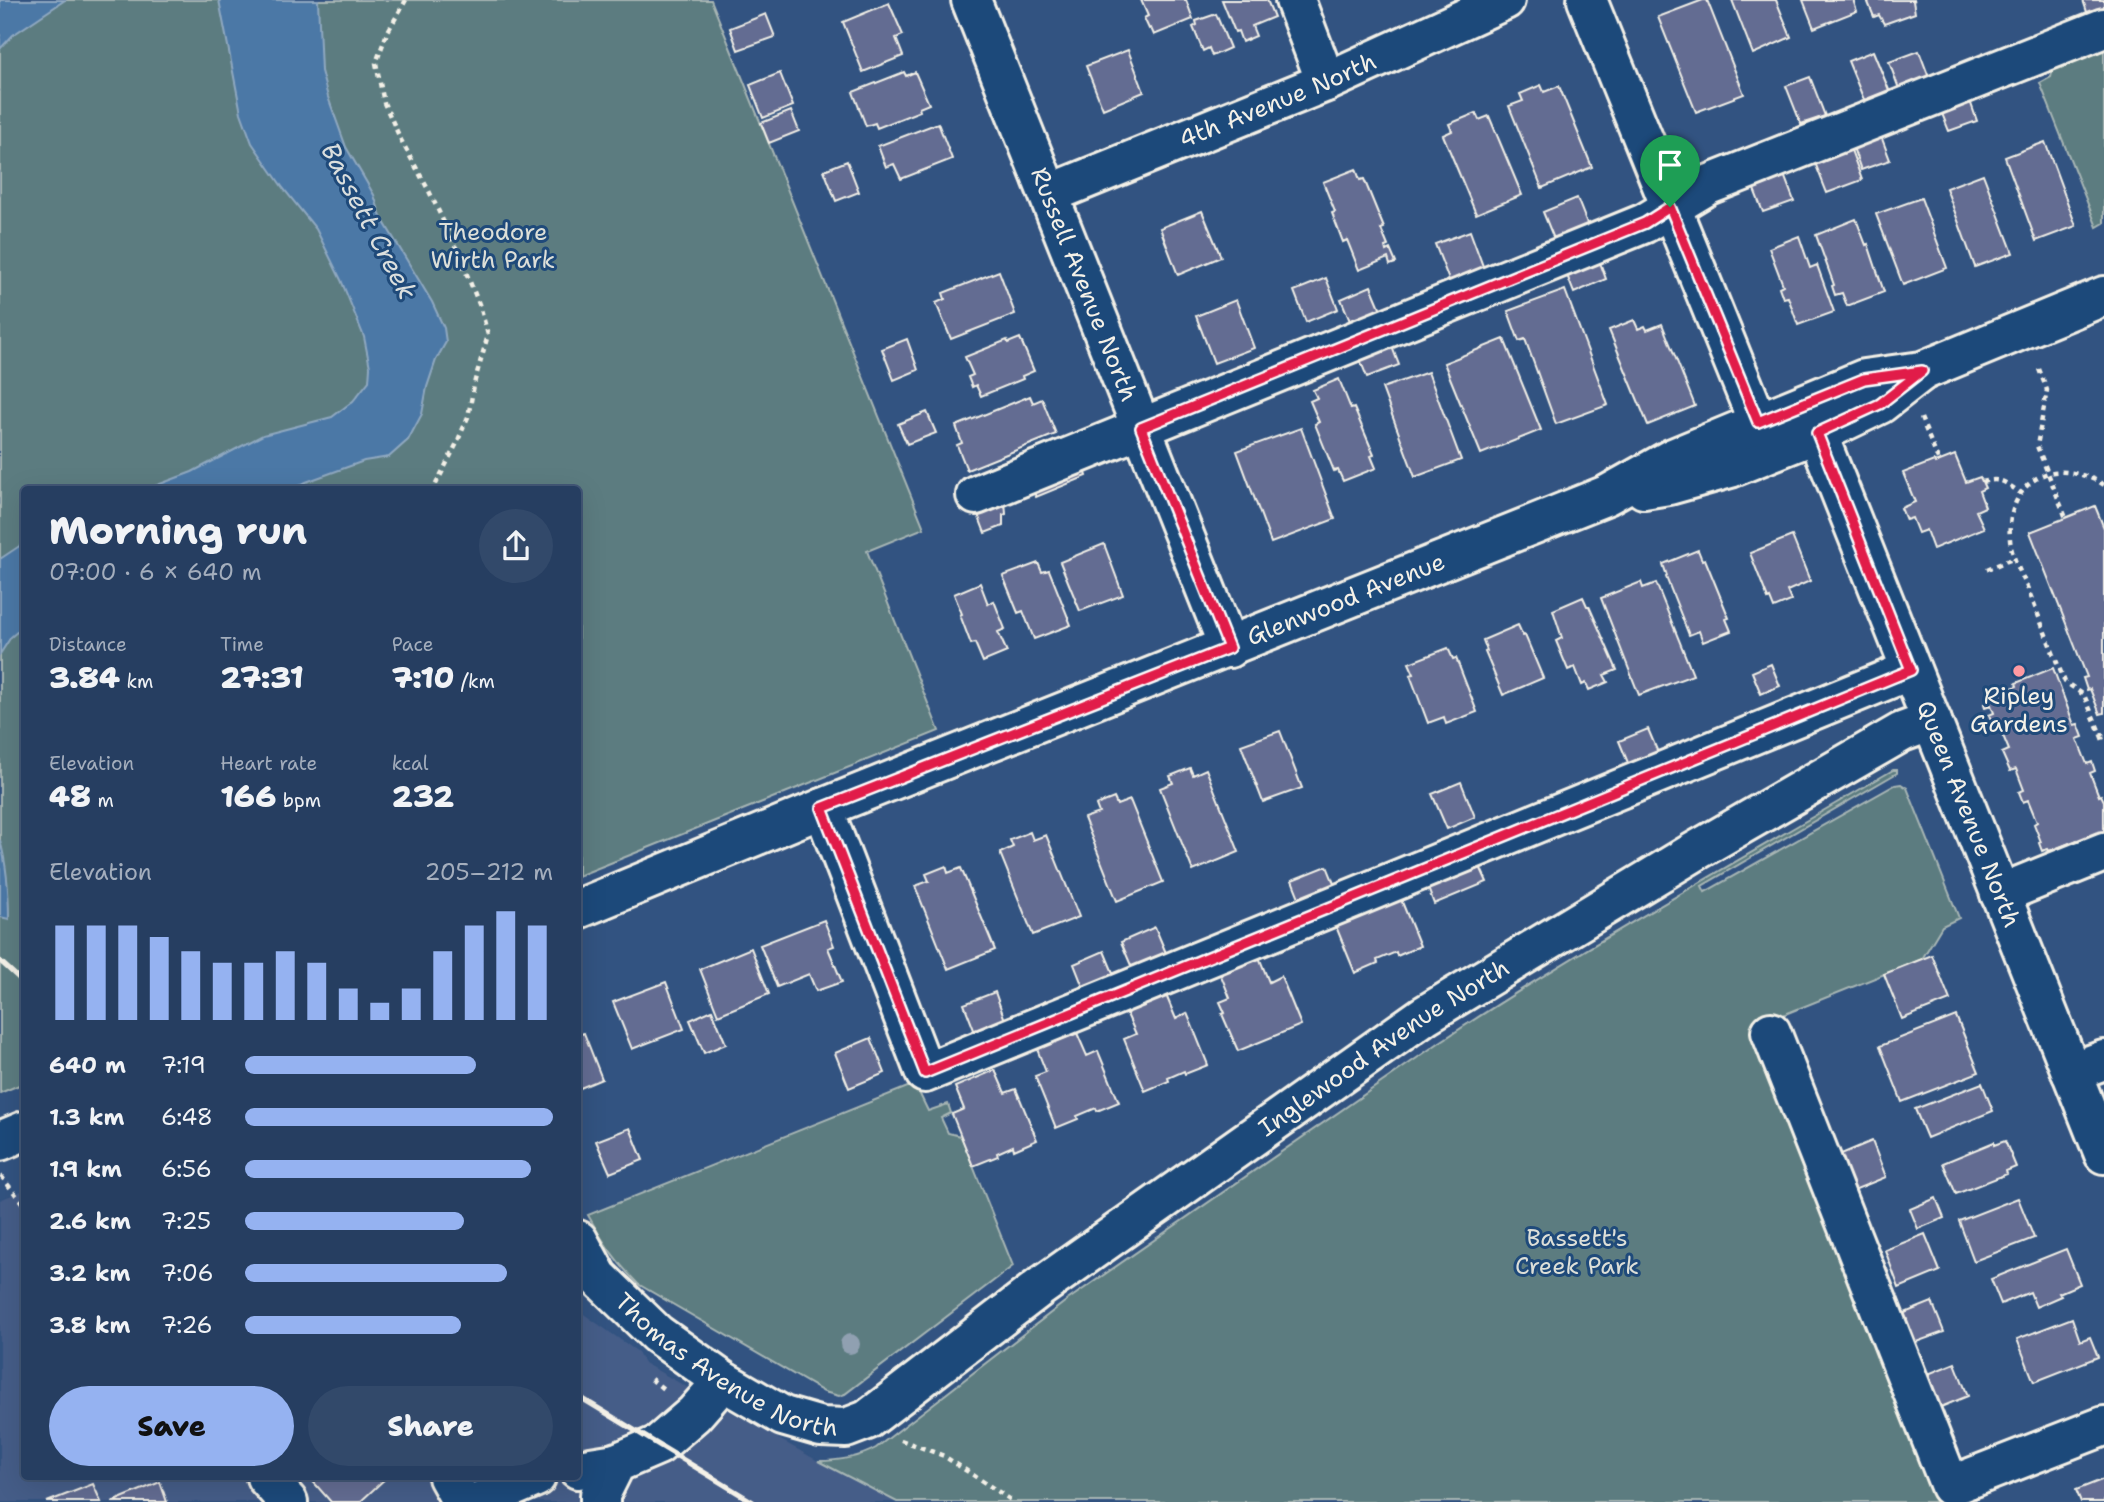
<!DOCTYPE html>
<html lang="en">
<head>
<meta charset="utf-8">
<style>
	body { margin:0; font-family:"Shantell Sans",sans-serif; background:#32496a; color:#f1f3f6; height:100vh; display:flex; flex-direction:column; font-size:26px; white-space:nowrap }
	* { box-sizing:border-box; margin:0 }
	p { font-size:23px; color:#a4aebd }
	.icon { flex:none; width:38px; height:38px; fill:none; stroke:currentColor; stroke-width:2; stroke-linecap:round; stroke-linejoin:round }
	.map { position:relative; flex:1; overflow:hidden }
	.side { position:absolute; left:21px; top:486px; width:560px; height:994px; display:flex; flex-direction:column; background:#263e61; border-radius:7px; box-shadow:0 7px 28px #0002,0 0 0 2px #425776 }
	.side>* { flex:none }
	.pin { position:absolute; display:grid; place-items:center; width:60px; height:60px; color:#fff; margin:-72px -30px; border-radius:50% 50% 50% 0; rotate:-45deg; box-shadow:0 0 7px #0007 }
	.pin .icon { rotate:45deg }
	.round { display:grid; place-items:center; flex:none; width:74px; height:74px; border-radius:37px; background:#32496a }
	.head { display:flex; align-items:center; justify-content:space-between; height:119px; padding:0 28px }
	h1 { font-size:38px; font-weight:800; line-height:52px }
	.figures { display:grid; grid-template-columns:repeat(3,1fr); gap:10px; height:119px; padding:7px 28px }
	.figures div { display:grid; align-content:center }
	.figures b { font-size:30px; font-weight:800 }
	.figures small { font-size:19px; font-weight:400 }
	.figures p { font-size:19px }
	.chart { height:196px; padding:14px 28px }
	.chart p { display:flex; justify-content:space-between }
	.chart svg { width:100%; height:126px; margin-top:7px; stroke:#95b2f1; stroke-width:6 }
	.primary-button { display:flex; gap:14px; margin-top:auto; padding:14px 28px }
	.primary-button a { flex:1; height:80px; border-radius:42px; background:#95b2f1; color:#111; font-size:28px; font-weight:800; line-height:80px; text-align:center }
	.primary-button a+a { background:#32496a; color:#f1f3f6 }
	ul { padding:0 28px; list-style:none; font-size:23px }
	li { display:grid; grid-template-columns:112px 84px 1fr; align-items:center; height:52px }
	li i { height:18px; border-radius:9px; background:#95b2f1 }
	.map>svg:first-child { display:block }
</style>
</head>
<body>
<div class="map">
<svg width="2104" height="1502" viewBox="0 0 2104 1502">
	<rect width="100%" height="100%" fill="#325381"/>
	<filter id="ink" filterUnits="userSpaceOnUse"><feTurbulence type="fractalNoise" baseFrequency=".0143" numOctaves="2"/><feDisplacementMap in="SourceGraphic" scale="14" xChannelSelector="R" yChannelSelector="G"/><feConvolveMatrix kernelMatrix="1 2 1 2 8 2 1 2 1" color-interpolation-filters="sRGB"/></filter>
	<g filter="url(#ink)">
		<!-- built -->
		<path fill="#455d88" d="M24,1190V1477H578V1310L638,1352L644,1363L852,1480L897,1502H0V1200Z"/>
		<!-- green -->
		<path fill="#5b7c80" stroke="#a8b6b4" stroke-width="2" d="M0,0H711L924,528L867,551L939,731L578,876V490H24V1083L0,1093Z
			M2104,37V223L2097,227L2040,83L2051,77L2054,64Z
			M1893,770H1897V773L1702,886L1705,892L1895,785L1901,784L1907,788L1959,918L1942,926L1922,959L1758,1025L1945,1502H897L818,1461C838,1461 858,1458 876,1448L1066,1301L1440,1042C1586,945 1742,859 1893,770Z
			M915,1084L928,1111L948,1104L951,1113L941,1118L948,1133L961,1136L1013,1266L845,1394L839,1396L824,1392L638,1284C616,1262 602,1242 588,1215Z"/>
		<!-- water -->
		<path fill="#4b78a6" stroke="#8fa8c0" stroke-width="2" d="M0,0H65L13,35L0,49Z
			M219,0H318L321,71L328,97L346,147L374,195L381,217L432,302L444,328L446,342L436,360L427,387L422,414L408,440L389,457L364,461L306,482L291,490H144L192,472L263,435L332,417L353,401L369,381L370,367L364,337L341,280L316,229L283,188L252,143L241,113Z
			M24,543V626L11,637L0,654V559Z
			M0,840C7,866 9,892 9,919L0,917Z"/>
		<!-- building -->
		<path fill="#636c92" stroke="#f4f1e8" stroke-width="2" d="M1141,0H1186L1193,19L1154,35L1151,28L1149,29L1144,18L1148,16Z
			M1222,0H1267L1274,17L1252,26L1256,36L1242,42L1238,31L1235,32Z
			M1703,0H1707L1744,94L1696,112L1658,17Z
			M1732,0H1776L1791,37L1753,54Z
			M1803,0H1853L1857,11L1814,28Z
			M1867,0H1915L1913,1L1915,13L1884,24L1879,15L1874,17Z
			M2083,0H2104V16L2090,21Z
			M889,3L903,35L896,38L903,56L863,72L843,22Z
			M766,14L775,37L738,50L730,28Z
			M1216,14L1230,48L1212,56L1209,48L1203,51L1193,27L1197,25L1196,21Z
			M1128,50L1144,92L1103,109L1086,66Z
			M1873,51L1889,90L1864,100L1848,61Z
			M1919,51L1931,83L1901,94L1889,62Z
			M904,72L906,76L915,72L929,104L919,108L920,111L877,128L875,123L866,126L853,92Z
			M780,73L793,106L763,118L750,85Z
			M1810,77L1825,116L1801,124L1786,86Z
			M1541,85L1544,92L1559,86L1592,167L1542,188L1509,106L1523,101L1520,94Z
			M1968,95L1977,121L1949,131L1939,106Z
			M791,111L799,131L769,143L761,123Z
			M1476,113L1479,120L1489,116L1522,195L1476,214L1443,135L1452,131L1449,124Z
			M938,123L952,159L901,179L894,164L886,167L878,146Z
			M1878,128L1890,160L1861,170L1850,139Z
			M1848,142L1862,180L1827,193L1812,155Z
			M2045,142L2076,226L2036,241L2005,157Z
			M847,161L859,192L836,201L824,170Z
			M1781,167L1794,201L1763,212L1750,179Z
			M1356,169L1360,180L1364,179L1384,228L1381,229L1388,246L1385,247L1386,251L1390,249L1396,263L1390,265L1388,258L1359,270L1347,240L1343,242L1332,213L1335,212L1323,182Z
			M1983,174L2013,253L1975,267L1946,188Z
			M1577,198L1590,231L1556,244L1543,212Z
			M1921,198L1947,268L1903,285L1876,214Z
			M1202,211L1221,257L1178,275L1160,228Z
			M1856,219L1866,245L1868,244L1884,292L1847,306L1842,293L1835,295L1832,286L1834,285L1816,235Z
			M1470,231L1488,280L1454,293L1435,244Z
			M1799,236L1810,268L1817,265L1834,312L1798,325L1788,297L1783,298L1779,287L1783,285L1769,248Z
			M1598,257L1606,279L1574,293L1565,270Z
			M999,271L1015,314L951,339L936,303L945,299L943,293Z
			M1326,278L1338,309L1306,322L1294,291Z
			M1371,286L1385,319L1354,331L1341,299Z
			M1565,290L1608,405L1556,424L1525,339L1519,341L1508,311Z
			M1236,300L1254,348L1214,363L1196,316Z
			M1634,320L1638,329L1645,326L1647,330L1662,324L1695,406L1648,425L1609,330Z
			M1020,338L1034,371L1022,376L1023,379L981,396L976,385L972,387L968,377L973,375L965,357L1007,340L1008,343Z
			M907,339L918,370L894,380L882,349Z
			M1389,339L1399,365L1367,377L1357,352Z
			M1504,339L1541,430L1481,454L1444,363Z
			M1428,372L1461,460L1415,477L1382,388Z
			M1339,379L1351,409L1354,408L1374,455L1371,456L1376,468L1343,481L1338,470L1334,471L1315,424L1319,422L1310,401L1317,398L1313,390Z
			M1030,396L1033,403L1042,399L1056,434L967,470L957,445L962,443L956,426Z
			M927,412L936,433L907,444L898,424Z
			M1301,428L1335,519L1271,543L1237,451Z
			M1955,455L1966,482L1980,477L1985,488L1979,491L1985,507L1976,511L1984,528L1933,549L1926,530L1918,533L1912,518L1906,520L1901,508L1915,502L1903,473L1934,461L1935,463Z
			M1082,461L1087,476L1036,497L1030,482Z
			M1005,501L1006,514L1003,515V526L985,533L977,512Z
			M2095,506L2104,528V713L2100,714L2090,689L2087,690L2083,678L2087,677L2030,532Z
			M1792,536L1810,581L1787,591L1791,601L1774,608L1770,598L1768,599L1750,553Z
			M1104,544L1123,595L1080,611L1060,562Z
			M1698,550L1702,560L1705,559L1729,618L1726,619L1731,631L1703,642L1699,631L1689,635L1666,577L1667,576L1663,564Z
			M1038,563L1042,572L1049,570L1071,625L1034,639L1023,611L1018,613L1003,576Z
			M1641,582L1643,588L1656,583L1693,675L1639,695L1601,598Z
			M980,583L988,604L994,601L1005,629L998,632L1007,652L983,662L975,643L971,644L960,615L962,614L954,594Z
			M1583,597L1587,606H1589L1617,670L1604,675L1608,682L1589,690L1586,683L1582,685L1575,667L1568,670L1556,641L1562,638L1553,610Z
			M1518,625L1523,636L1525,635L1543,678L1503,695L1485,652L1487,651L1483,640Z
			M1448,648L1453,659L1456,658L1477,712L1446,724L1444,717L1428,723L1410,675L1414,674L1409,663Z
			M1771,664L1780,686L1761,694L1752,672Z
			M2053,668L2074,725L2078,724L2083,737L2077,739L2087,764L2092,762L2095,771L2090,773L2099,796L2101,795L2104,801V833L2081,842L2077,840L2049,851L2048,849L2042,851L2039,843L2041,842L2034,824L2037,822L2028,800L2023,802L2019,792L2024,790L2016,769L2010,771L2002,753L2009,750L1999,726L1995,728L1989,715L1994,713L1991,705L1985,707L1984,704L1990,702L1988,698L2017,686L2016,683Z
			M1648,729L1662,762L1633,775L1619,741Z
			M1280,731L1302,788L1263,802L1241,745Z
			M1190,768L1193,775L1206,769L1239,852L1193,871L1160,788L1173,783L1170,776Z
			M1461,782L1475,817L1447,829L1432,794Z
			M1114,798L1117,805L1130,800L1163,882L1117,901L1084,818L1099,813L1096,805Z
			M1030,832L1033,840L1046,835L1079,917L1033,935L1000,853L1013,847L1010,840Z
			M1478,862L1487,882L1434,904L1426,883Z
			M946,866L948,873L961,868L995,950L948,969L915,886L929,881L926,874Z
			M1327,866L1337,891L1302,905L1292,880Z
			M1400,897L1420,946L1397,956L1396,952L1377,960L1378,963L1355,973L1335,924Z
			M824,920L834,946L828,948L842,982L816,991L809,974L777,987L760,945Z
			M1155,927L1169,960L1135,975L1121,942Z
			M751,948L769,994L718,1015L700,969Z
			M1104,951L1116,980L1085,992L1074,964Z
			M1932,955L1950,1000L1902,1019L1884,974Z
			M1259,957L1269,982L1281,976L1301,1025L1238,1051L1222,1014L1225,1013L1220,1002L1230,998L1220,973Z
			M666,982L684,1029L632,1049L613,1002Z
			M995,992L1006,1023L976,1035L964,1004Z
			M1166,995L1176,1019L1187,1013L1208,1065L1185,1074L1184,1071L1168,1078L1169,1081L1145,1091L1124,1039L1136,1034L1126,1012Z
			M712,1010L726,1044L704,1053L690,1020Z
			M1956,1016L1979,1072L1902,1102L1880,1046Z
			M584,1033L602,1079L578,1089V1035Z
			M1077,1033L1087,1056L1098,1051L1119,1102L1097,1111L1096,1108L1077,1116L1078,1119L1056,1128L1035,1076L1046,1072L1037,1049Z
			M871,1038L885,1073L849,1088L835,1053Z
			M995,1070L1005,1093L1016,1089L1037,1140L1014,1150L1013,1146L997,1153L998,1156L973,1166L952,1114L964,1109L955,1087Z
			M1982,1083L1993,1111L1927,1138L1915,1109Z
			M630,1128L643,1160L610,1173L596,1141Z
			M1872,1141L1886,1177L1849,1192L1834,1157Z
			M2005,1141L2016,1167L2006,1171L2007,1174L1956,1194L1943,1163L1994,1142V1145Z
			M1936,1198L1944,1218L1918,1229L1910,1209Z
			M2018,1198L2034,1238L1974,1261L1959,1221Z
			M1925,1234L1940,1271L1899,1288L1885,1250Z
			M2066,1249L2080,1284L2059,1293L2061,1296L2036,1307L2030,1292L2001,1304L1991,1279Z
			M1932,1302L1944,1332L1908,1345L1897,1316Z
			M2072,1318L2080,1341L2090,1337L2098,1357L2034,1382L2017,1339Z
			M1955,1363L1968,1396L1936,1409L1923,1376Z
			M309,1477H387L360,1502H331Z
			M2104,1479V1502H2081L2076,1490Z
			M160,1482L167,1502H112Z
			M93,1484L101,1502H47Z"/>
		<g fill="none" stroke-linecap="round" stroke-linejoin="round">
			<!-- minor casing -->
			<g stroke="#f4f1e8" stroke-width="44">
				<g id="minor">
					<path id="s1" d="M971,0L1229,648"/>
					<path d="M1295,0L1326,82"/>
					<path d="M1587,0L1758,422"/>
					<path id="s2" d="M1049,194L1326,82L1505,0"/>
					<path id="s3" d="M1817,433L2104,1154"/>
					<path d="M1644,489L1669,485L1730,468L1830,428L1880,404L1921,372"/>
					<path d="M976,495L1645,223L1708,185L2104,28"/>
					<path d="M823,808L925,1073L1911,670"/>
					<path d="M2000,894L2104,852"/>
					<path id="s4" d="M578,909L823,808L1607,495L1673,458L1864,379L1922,371L2104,296"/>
					<path d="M1771,1032L1950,1486L2104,1426"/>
					<path d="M2071,1072L2104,1060"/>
					<path d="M0,1141L24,1131"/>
					<path id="s5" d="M578,1240L598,1277L657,1334L723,1381L783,1416L821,1427L846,1428L867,1420L1039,1288L1425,1015L1694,852L1902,732L1932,721"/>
					<path d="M578,1469L616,1463"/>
					<path d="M266,1477L288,1502"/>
					<path d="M448,1477L462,1502"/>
					<path d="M478,1502L536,1477"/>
					<path d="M600,1502V1495L616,1463L658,1445L694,1414L723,1381"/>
				</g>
			</g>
			<!-- path -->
			<path stroke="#f4f1e8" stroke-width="4.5" stroke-dasharray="5 5" stroke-linecap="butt" d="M406,0L387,33L376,63L384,103L401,140L429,191L457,250L481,309L488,335L475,380L468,417L456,445L433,490
				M2039,369L2047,390L2037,446L2066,518
				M1921,418L1939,462
				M1982,482C2001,477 2005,482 2020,493
				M2104,485C2090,475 2059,467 2043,475C2015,487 2006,519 2011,547C2014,561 2022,575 2027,587C2040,619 2052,651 2065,682L2084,695L2101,735L2104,734
				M1987,569L2015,558
				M2101,735L2104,743
				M1,1176L24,1205
				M651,1379L666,1391
				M901,1440L944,1456L1014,1502"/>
			<!-- minor -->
			<use href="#minor" stroke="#1f4a7a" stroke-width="38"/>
			<!-- rail -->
			<path stroke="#f4f1e8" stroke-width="5" d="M0,961L24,983
				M578,1396L753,1502"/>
		</g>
		<!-- trees -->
		<circle fill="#90a0b1" cx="850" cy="1344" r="10"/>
	</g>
	<g fill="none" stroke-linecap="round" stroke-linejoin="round" filter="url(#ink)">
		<!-- route casing -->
		<g stroke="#fff" stroke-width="14">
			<path id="route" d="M1670,207L1758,422L1864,379L1922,371L1880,404L1817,433L1911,670L925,1073L822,808L1229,648L1141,428L1645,223Z"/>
		</g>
		<!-- route -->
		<use href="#route" stroke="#e11d48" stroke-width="9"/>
	</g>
	<!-- markers -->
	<circle fill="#ff9aa2" stroke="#1f4a7a" stroke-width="2.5" cx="2019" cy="671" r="7"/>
	<g text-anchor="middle" stroke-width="6" stroke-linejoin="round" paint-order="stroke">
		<!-- street labels -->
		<g font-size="24" fill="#f4f1e8" stroke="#1f4a7a">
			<text dy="8" stroke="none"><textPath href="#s2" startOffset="247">4th Avenue North</textPath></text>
			<text dy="8" stroke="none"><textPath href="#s1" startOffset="306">Russell Avenue North</textPath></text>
			<text dy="8" stroke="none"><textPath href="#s4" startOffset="828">Glenwood Avenue</textPath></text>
			<text dy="8" stroke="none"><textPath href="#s3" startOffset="410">Queen Avenue North</textPath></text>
			<text dy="8" stroke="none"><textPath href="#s5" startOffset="999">Inglewood Avenue North</textPath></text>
			<text dy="8" stroke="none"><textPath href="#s5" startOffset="201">Thomas Avenue North</textPath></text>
		</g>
		<!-- park labels -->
		<g font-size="24" fill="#dddfd8" stroke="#1f4a7a">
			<text x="493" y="240">Theodore<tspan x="493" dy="28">Wirth Park</tspan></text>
			<text x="1577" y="1246">Bassett's<tspan x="1577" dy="28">Creek Park</tspan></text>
		</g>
		<!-- poi labels -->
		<g font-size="24" fill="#f4f1e8" stroke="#1f4a7a">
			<text x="2019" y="704">Ripley<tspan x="2019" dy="28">Gardens</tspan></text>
		</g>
		<!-- water labels -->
		<g font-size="26" font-style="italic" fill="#dbdfde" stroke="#1f4a7a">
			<text transform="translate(369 221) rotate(62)" y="9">Bassett Creek</text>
		</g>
	</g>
</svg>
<div class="pin" style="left:1670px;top:207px;background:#1e9e55"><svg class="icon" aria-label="arrive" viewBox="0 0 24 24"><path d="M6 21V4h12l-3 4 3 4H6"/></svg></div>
<section class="side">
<div class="head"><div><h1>Morning run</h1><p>07:00 · 6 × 640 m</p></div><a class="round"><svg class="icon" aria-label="share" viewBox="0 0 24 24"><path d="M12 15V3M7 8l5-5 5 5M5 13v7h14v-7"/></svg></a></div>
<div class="figures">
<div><p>Distance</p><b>3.84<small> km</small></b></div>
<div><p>Time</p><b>27:31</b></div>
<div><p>Pace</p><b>7:10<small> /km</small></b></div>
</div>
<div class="figures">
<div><p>Elevation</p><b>48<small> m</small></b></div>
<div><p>Heart rate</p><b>166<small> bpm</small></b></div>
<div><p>kcal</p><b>232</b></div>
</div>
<div class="chart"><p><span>Elevation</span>205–212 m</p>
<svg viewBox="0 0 160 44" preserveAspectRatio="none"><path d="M5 44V11M15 44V11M25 44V11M35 44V15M45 44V20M55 44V24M65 44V24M75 44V20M85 44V24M95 44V33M105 44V38M115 44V33M125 44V20M135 44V11M145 44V6M155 44V11"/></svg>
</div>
<ul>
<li><b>640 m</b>7:19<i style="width:75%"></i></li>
<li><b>1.3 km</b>6:48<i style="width:100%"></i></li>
<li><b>1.9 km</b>6:56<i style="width:93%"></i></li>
<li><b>2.6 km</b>7:25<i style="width:71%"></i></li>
<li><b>3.2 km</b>7:06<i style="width:85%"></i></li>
<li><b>3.8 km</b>7:26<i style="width:70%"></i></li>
</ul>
<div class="primary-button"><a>Save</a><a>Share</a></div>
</section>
</div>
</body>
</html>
